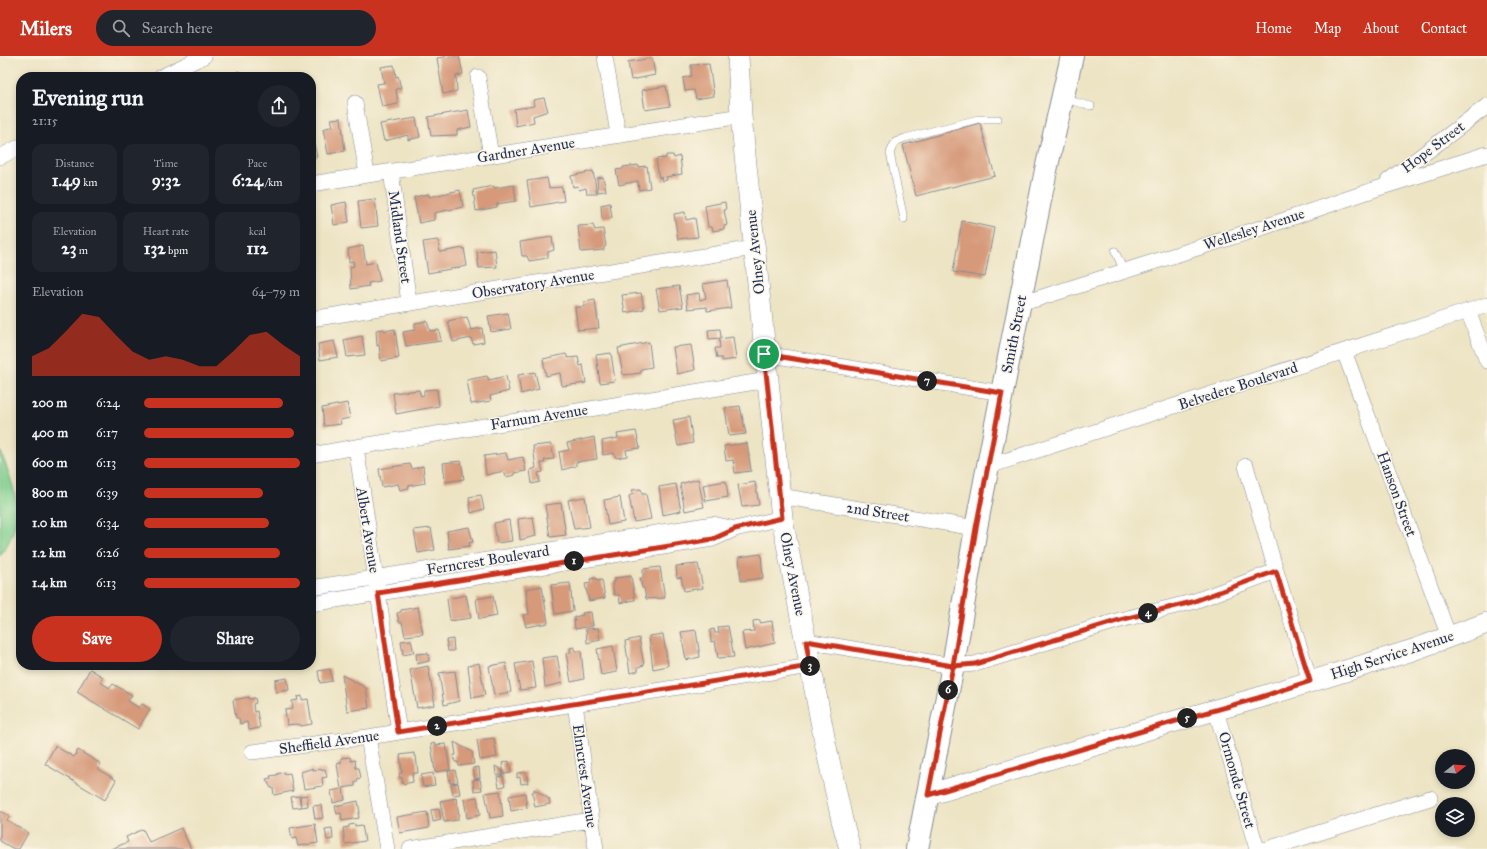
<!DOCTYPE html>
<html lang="en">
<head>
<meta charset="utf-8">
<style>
	body { margin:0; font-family:"IM FELL Great Primer",serif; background:#20242c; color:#f1f3f6; height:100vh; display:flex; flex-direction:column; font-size:15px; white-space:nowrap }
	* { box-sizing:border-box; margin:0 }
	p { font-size:13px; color:#9ea1a6 }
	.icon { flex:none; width:22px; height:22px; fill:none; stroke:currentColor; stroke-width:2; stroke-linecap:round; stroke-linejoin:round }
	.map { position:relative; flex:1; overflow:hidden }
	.details { position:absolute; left:16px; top:16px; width:300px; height:598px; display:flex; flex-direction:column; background:#171b24; border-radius:16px; box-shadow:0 2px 6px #0003 }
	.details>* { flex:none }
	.needle { width:26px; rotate:73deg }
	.controls { position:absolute; left:1435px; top:693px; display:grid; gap:8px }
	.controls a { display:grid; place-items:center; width:40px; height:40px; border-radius:50%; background:#171b24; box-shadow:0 2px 6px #0003; font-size:20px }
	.pin { position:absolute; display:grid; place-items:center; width:34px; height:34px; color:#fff; margin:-17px; border:2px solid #fff; border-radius:50%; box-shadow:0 1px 4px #0007 }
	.km { position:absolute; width:20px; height:20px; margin:-10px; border-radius:50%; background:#222; color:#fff; font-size:11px; line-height:20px; text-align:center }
	.round { display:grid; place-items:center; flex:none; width:42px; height:42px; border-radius:21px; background:#20242c }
	.overview { display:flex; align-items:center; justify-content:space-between; height:68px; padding:0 16px }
	h1 { font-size:22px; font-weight:700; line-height:30px }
	.metrics { display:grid; grid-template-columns:repeat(3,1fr); gap:6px; height:68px; padding:4px 16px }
	.metrics div { display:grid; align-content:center; border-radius:10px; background:#20242c; text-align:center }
	.metrics b { font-size:17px; font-weight:700 }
	.metrics small { font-size:11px; font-weight:400 }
	.metrics p { font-size:11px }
	.chart { height:112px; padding:8px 16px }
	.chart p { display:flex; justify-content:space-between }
	.chart svg { width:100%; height:72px; margin-top:4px; fill:#c8321e; opacity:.7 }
	.cta { display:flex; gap:8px; margin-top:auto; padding:8px 16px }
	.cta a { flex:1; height:46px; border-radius:24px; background:#c8321e; color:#fff; font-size:16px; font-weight:700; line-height:46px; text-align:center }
	.cta a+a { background:#20242c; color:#f1f3f6 }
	ul { padding:0 16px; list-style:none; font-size:13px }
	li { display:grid; grid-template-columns:64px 48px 1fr; align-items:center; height:30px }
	li i { height:10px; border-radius:5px; background:#c8321e }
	header { display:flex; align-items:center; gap:24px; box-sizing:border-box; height:56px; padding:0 20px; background:#c8321e; color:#fff }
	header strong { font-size:19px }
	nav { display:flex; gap:22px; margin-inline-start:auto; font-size:14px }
	.search { width:280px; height:36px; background:#20242c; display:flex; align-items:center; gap:10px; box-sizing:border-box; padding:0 14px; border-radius:22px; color:#9ea1a6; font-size:15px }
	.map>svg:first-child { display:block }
</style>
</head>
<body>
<header>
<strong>Milers</strong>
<div class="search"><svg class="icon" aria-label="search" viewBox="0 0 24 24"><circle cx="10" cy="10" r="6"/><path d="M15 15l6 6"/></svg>Search here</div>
<nav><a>Home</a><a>Map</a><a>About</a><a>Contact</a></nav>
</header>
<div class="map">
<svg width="1487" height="793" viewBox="0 0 1487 793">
	<rect width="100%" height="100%" fill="#fcf5e5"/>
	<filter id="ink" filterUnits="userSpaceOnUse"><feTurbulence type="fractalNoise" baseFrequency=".025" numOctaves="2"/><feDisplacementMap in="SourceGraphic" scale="8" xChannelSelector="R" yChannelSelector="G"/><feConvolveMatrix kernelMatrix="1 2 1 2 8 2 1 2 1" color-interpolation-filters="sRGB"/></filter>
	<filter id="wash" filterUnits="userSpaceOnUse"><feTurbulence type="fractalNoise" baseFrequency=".012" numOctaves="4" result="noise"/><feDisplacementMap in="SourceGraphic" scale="16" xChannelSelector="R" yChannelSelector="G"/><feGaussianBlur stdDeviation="0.9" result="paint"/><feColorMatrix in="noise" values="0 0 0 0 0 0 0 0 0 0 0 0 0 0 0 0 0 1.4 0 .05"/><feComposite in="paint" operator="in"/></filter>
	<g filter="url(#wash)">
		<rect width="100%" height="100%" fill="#ede4c4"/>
		<!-- green -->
		<path fill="#81d08f" stroke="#4e8076" d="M0,394C15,433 28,462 0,500Z"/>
		<g id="blocks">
			<!-- building -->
			<path fill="#d69979" d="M449,0H459L463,18L456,20L457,35L443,38L437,2Z
				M652,2L655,19L631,24L628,6Z
				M709,8L714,40L696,43L694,34L685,35L683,22L691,20V9Z
				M394,9L396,21L398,20L401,32L396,33L398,48L382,51L377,28L384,27L381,11Z
				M239,15L243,21H219L229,17L232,18Z
				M666,30L670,50L645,54L642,34Z
				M544,42L548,55L533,60L534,66L516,70L514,53L534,50L533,44Z
				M468,54L471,71L457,74V79L431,80L428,61Z
				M341,62L345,95L328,98L323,73L333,70L331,63Z
				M416,62L420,81L408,84V79L384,85L380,68Z
				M980,67L995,120L916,140L903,89Z
				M311,74L317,101L311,102Z
				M666,99H673L674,102L680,100L682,118L666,121L667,124L662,125L661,121L659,122L656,103L666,102Z
				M638,109V111L647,110L650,132L639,134L638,125L619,129L616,114L623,113V111Z
				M593,115L597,138H587L586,132L579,134L578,130L573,131L571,120Z
				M603,121L606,135L598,136L597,122Z
				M547,122L549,132L562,131L564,145L531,151L527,125Z
				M514,129L516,145L497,148V151L476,155L473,134L493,130L495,132Z
				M460,134L463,151L434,157V164L419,167L414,141L429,138V141Z
				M375,143L378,170L361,172L358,145Z
				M346,146L349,166L334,169L331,149Z
				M725,146L726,154H724L727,169L724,170V173L713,175L712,171H708L705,150Z
				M610,147L612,162L602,163L601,149Z
				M685,156L686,164L695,162L698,181L678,183L674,158Z
				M962,165L994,172L985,221L953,216Z
				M593,169L595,174L603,173L606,190L604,191V194L581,196L578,170Z
				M552,181L554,194L548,196V202L529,205L527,200H522L520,186Z
				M438,184L440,196L464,192L467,210L428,217L423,186Z
				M363,190L366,208L376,206L380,225L368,227L369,230L351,233L350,211L354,210L353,205L349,206L348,193Z
				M495,194L497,211L479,212L477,196Z
				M727,224L731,252L707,255V251L688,253L686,239L699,237L700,244L706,242L703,228Z
				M679,230L683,251L660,254L656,233Z
				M641,237L644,253L625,257L622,239Z
				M595,244L599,272L578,274L575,251H584V246Z
				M508,257L511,273L491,276L488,260Z
				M467,261L471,274L482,272L484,286L473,288L471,282L453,286L448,265Z
				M427,265L430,275L439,274L441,285L406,290L403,276L415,274V267Z
				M384,273L385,275L395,273L399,302L381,305L379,289L377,290L376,274Z
				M720,273L721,282L709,283L708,274Z
				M362,280L365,299L347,301L344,284Z
				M733,281L736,303L722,305V302H717L715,292H720L719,283Z
				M334,285L338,301L320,304L318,288Z
				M649,286L652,311L641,313V317L623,319L618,292Z
				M691,289L695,314L677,318L673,291Z
				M611,297L615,325L600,327L596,299Z
				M566,298L568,302L578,301L580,310L583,309L586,327L562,330L560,317L546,320L543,303Z
				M535,316L539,333L521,338L518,319Z
				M487,320L489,324L506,320L509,335L490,340L491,345L471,348L467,324Z
				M437,333L439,350L396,358L393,337L419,334L421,340L424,339V334Z
				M347,347L350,362L340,364L341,368L324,370L322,352Z
				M740,350L746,378L729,380L725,352Z
				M689,361L693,387L678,390L673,364Z
				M636,375L640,392L626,394L627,400L616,402L614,397L603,399L602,385L618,382L617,378Z
				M594,381L597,403L576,406V410L562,414L559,396L569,394L567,387Z
				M747,387L751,415L735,417L733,404L726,405L724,390Z
				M551,388L554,403L544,404L545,407H541L543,416L538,417L540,426L532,428L530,414L536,412L533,390Z
				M506,397L508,404L523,401L526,415L514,417L515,419L506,421L504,415L486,419L484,400Z
				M461,405L464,423L445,426L443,407Z
				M410,408L412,413L423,410L425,427L408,430L409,432L400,434L398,428L382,431L379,413Z
				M698,423L704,451L685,455L680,428Z
				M726,425L728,441L706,445L703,429Z
				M755,426L759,449L742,451L738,429Z
				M676,428L681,455L663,459L659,431Z
				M641,433L642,438H646L651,463L634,466L629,440L633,438L632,434Z
				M481,439L484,453L471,457L469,441Z
				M585,441L590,471L574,473L568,444Z
				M620,441L624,466L608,469L604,444Z
				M561,447L566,479L550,481L545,449Z
				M533,461L536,480L520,484L518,463Z
				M509,464L512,485L497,487L494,467Z
				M469,471L473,486L469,487L470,490L449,493L447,475Z
				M431,472L435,494L418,497L414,474Z
				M761,498L763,522L741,525L739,501Z
				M698,508L703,532L684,535L681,521L677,522L676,510Z
				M660,511L665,542L646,543L644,532H642L640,522H643V513Z
				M631,520L635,544L620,547L619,539H614L612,526H615V522Z
				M596,522L597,525L602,524L605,542L589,545L585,528L591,527L590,523Z
				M570,527L573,555L555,558L551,529Z
				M542,530L548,567L526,571L523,559L529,558L526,533Z
				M466,539L471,562L450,565L447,543Z
				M493,540L497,560L479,563L476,543Z
				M418,551L423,578L405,580L402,566H399L397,557L401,556V554Z
				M591,556L593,570L575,573L574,561L583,559L582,557Z
				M760,564V567L772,565L775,587L745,594L742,576L754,575L753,565Z
				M728,570L734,601L718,602L715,585L711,586L710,574L714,573L715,577H719L718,571Z
				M598,572L600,584L587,587L586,573Z
				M696,574L700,601L686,604L681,576Z
				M663,578L668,610L653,613L649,580Z
				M639,582L644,609L638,611V615L630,617L625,585Z
				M453,583L454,595H448L446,584Z
				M411,584L414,597L403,599L401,585Z
				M613,590L617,616L601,619L597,593Z
				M574,591L575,595H581L584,623L571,626L566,597H570V592Z
				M428,597L429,605L417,608L416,598Z
				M557,600L562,627L545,631L542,602Z
				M532,605L536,632L520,634L515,608Z
				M479,607L485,639L472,642L468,610Z
				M506,607L511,636L494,639L489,610Z
				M428,610L435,649L417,652L410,614Z
				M90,613L103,621L100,626L110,632L113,628L132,639L128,645L139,652L142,648L150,653L138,673L77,636Z
				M330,613L332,625L320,627L318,615Z
				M455,615L459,645L444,649L439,617Z
				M342,619L366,632L369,652L347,655Z
				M287,622L289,634L276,636L275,624Z
				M302,640V644L308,643L312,668L301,670V669L296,668L287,669L285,654L293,653L292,645L298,644L297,641Z
				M249,641V643L255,642L256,647L253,648L254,656L257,655L260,672L249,674L247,666L240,668L239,662H236L233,644Z
				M494,682L497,701L480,704L477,684Z
				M454,686L472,696L474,708L459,710L458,706H455L454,699H456Z
				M435,687L436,689L446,688L450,714L435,716L431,688Z
				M55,690L74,701L78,694L101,708L98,713L116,724L105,744L45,708Z
				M414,697V700H416L418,717H412L413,726L403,728L402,722H400L399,717H402L400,699Z
				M350,701L351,705L355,704L356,712H359L361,722L357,723L358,726H355V730L343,732L345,744L333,747L331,735L341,733L337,708L341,707V702Z
				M509,705L511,717L504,718L502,707Z
				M495,710L502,714L503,719H496Z
				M479,711L480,722L475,723L473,712Z
				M313,712V714L325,713L327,721L322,722L323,730L304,733L301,716Z
				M455,714L458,726L450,727L448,715Z
				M284,716V718L290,717L293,735L274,739L273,732H271L266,723L271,722L270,720L277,719V718Z
				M526,716L528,727L521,728L520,721L517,722V717Z
				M433,717L435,729L423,731L421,719Z
				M503,720L505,730L499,731L497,721Z
				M480,723L482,734L474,735L473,724Z
				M458,727L460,738L453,739L451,728Z
				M534,733L549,743L550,748L535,751L532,736H534Z
				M500,735L503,760L490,762L485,737Z
				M525,737L527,752L511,755L509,740Z
				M307,739L308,750L301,751L300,740Z
				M299,740L301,751L293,752L291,741Z
				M477,741L480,759L467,762L464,743Z
				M456,742L459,759H458V764L444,766L440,745Z
				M358,745L360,757H358L359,762L342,765L341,757L337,758L335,750Z
				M321,749L323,762L315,763L313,750Z
				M439,753L441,764L433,766L431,754Z
				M0,755L10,760L7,764L28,777L19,793H14L0,785Z
				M427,756L429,772L400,777L397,761Z
				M315,768L318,787L298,790L296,782L292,783L290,772Z
				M355,768V770L362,769L365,785L345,788L343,772L349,771V769Z
				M181,772L191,793H111L128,786L126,781L143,773L149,786Z
				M332,772L333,783L327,784L325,773Z"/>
		</g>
	</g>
	<g filter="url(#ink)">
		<use href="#blocks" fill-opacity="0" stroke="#848a91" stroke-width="1"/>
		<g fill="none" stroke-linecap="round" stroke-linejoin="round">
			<!-- lane casing -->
			<g stroke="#848a91" stroke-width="8">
				<path id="lane" d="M1064,43L1091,50
					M904,163L890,97L895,86L905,82L978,63H998
					M1115,195L1124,215"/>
			</g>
			<!-- street casing -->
			<g stroke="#848a91" stroke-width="16">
				<path id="street" d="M605,1L618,78
					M161,21L204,0
					M478,21L491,100
					M355,47L367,118
					M0,101L21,90
					M391,115L409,247
					M1388,125L1487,50
					M311,128L741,60
					M1020,244H1033L1264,171L1379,132L1487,98
					M1468,255L1487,305
					M311,263L754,192
					M1344,295L1449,581
					M765,298L1002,337
					M356,391L399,676
					M311,399L356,391L768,324
					M989,410L1487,249
					M1246,410L1276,515L1310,625
					M780,440L976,472
					M311,532L713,468L735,473
					M311,548L713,483L735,473L782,462
					M806,585L953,610L975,608L1120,564L1192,546L1276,515
					M575,648L596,793
					M1216,655L1257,793
					M368,681L387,793
					M252,696L368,681L810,610
					M410,793L591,764
					M1267,793L1430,742"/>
			</g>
			<!-- secondary casing -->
			<g stroke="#848a91" stroke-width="22">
				<path id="secondary" d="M738,0L741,60L782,462L826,691L842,764L850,793
					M928,739L1169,667L1258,642L1413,594L1487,567"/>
			</g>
			<!-- primary casing -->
			<g stroke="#848a91" stroke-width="24">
				<path id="primary" d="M917,793L953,610L976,472L1002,337L1046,114L1072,0"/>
			</g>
			<!-- lane -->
			<use href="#lane" stroke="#fff" stroke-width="7"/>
			<!-- street -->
			<use href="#street" stroke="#fff" stroke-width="15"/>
			<!-- secondary -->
			<use href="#secondary" stroke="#fff" stroke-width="21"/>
			<!-- primary -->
			<use href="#primary" stroke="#fff" stroke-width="22"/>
		</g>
	</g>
	<g fill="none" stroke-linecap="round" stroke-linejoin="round" filter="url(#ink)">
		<!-- route casing -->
		<g stroke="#fff" stroke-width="8">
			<path id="route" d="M764,298L782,462L735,473L713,483L378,537L398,676L810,610L806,585L953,610L975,608L1120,564L1192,546L1276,515L1310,625L1258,642L1169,667L928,739L953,610L976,472L1002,337L764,298"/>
		</g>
		<!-- route -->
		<use href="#route" stroke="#c8321e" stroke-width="5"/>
	</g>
	<g text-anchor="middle" stroke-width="3" stroke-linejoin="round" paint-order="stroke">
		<!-- street labels -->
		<g font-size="15" fill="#1b2f5e" stroke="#fcf5e5">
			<text transform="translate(1433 91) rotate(-37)" y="5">Hope Street</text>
			<text transform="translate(526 94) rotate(-9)" y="5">Gardner Avenue</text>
			<text transform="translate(1254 173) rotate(-18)" y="5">Wellesley Avenue</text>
			<text transform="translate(400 181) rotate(82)" y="5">Midland Street</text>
			<text transform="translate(755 196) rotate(-96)" y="5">Olney Avenue</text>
			<text transform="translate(533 228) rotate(-9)" y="5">Observatory Avenue</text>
			<text transform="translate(1014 278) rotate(-79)" y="5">Smith Street</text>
			<text transform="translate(1238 330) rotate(-18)" y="5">Belvedere Boulevard</text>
			<text transform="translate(539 361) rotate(-9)" y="5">Farnum Avenue</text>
			<text transform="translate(1397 438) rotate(70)" y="5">Hanson Street</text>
			<text transform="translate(878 456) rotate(9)" y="5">2nd Street</text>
			<text transform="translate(368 474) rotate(81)" y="5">Albert Avenue</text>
			<text transform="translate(488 504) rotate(-9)" y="5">Ferncrest Boulevard</text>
			<text transform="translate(793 518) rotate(79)" y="5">Olney Avenue</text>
			<text transform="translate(1392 599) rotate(-18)" y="5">High Service Avenue</text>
			<text transform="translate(329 686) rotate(-8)" y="5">Sheffield Avenue</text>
			<text transform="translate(585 720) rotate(82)" y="5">Elmcrest Avenue</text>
			<text transform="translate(1237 724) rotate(74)" y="5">Ormonde Street</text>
		</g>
	</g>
</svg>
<div class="controls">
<a><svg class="needle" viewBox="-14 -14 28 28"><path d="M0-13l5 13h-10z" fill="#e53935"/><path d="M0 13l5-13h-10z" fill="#9ea1a6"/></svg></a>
<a><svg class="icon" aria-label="layers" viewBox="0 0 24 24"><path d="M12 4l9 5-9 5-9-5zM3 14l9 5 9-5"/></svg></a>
</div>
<div class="pin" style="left:764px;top:298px;background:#1e9e55"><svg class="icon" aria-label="arrive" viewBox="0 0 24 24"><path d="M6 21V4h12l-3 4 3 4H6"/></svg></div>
<b class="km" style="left:574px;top:505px">1</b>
<b class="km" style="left:437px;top:670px">2</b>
<b class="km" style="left:810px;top:610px">3</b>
<b class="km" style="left:1148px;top:557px">4</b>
<b class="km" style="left:1187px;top:662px">5</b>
<b class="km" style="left:948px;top:634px">6</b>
<b class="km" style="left:927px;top:325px">7</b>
<section class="details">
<div class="overview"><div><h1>Evening run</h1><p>21:15</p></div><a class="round"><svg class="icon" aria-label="share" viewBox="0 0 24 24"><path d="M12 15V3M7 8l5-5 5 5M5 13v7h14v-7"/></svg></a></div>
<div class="metrics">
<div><p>Distance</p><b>1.49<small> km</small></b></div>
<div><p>Time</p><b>9:32</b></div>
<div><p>Pace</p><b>6:24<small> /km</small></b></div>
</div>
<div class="metrics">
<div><p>Elevation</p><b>23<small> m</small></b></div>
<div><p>Heart rate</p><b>132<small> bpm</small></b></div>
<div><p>kcal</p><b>112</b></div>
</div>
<div class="chart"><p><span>Elevation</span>64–79 m</p>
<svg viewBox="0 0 160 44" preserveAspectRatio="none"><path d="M0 44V32L10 27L20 17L30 6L40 8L50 19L60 29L70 34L80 32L90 34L100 38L110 38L120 29L130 19L140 17L150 25L160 32V44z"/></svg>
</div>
<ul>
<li><b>200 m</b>6:24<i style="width:89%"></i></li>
<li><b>400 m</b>6:17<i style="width:96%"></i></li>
<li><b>600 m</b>6:13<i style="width:100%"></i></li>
<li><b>800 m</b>6:39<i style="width:76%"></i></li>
<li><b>1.0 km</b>6:34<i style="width:80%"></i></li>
<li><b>1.2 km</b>6:26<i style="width:87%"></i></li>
<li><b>1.4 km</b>6:13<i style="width:100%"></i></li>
</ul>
<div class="cta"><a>Save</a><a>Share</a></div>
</section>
</div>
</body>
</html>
